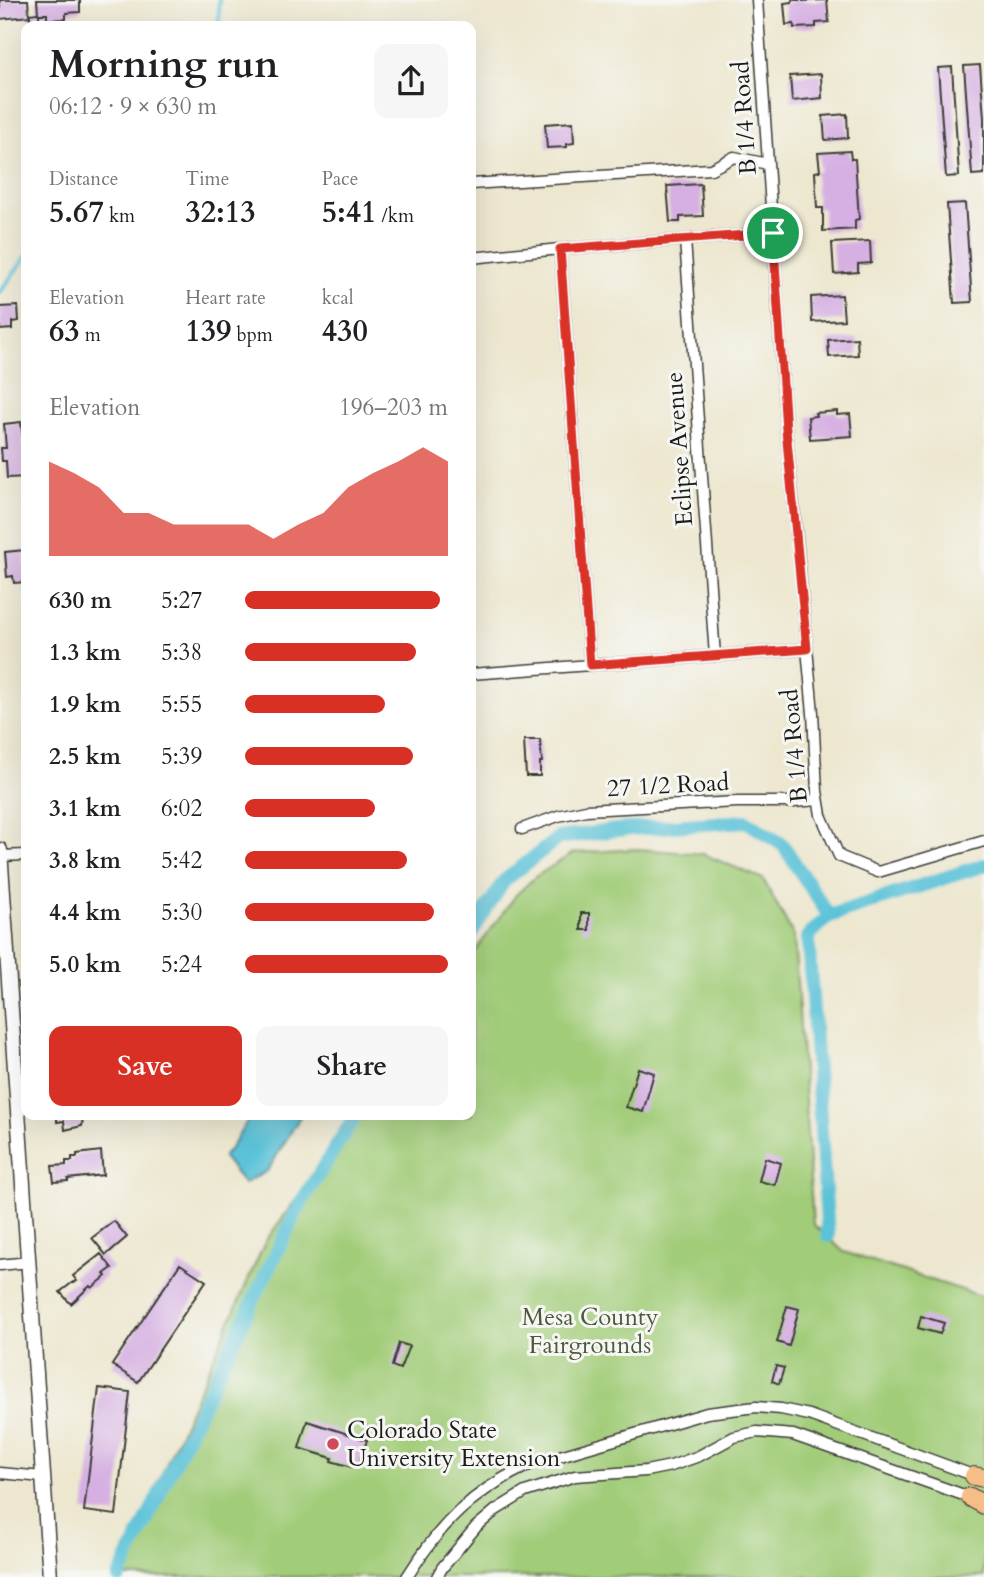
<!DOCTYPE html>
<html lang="en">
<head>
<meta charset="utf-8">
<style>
	body { margin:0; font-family:Cardo,serif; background:#f6f6f6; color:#202124; height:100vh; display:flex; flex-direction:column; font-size:26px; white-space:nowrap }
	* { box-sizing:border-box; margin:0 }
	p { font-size:23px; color:#757577 }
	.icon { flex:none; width:38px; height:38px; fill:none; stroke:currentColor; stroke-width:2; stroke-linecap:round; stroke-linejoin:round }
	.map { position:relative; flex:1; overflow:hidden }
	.panel { position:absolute; left:21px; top:21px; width:455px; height:1099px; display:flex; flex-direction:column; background:#fff; border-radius:14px; box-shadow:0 7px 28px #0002 }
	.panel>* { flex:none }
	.pin { position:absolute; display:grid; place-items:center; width:60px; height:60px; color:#fff; margin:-30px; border:4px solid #fff; border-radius:50%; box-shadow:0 2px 7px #0007 }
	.round { display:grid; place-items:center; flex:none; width:74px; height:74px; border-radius:14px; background:#f6f6f6 }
	.summary { display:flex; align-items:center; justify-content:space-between; height:119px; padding:0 28px }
	h1 { font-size:38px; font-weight:700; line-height:52px }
	.figures { display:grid; grid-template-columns:repeat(3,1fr); gap:10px; height:119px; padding:7px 28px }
	.figures div { display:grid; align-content:center }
	.figures b { font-size:30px; font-weight:700 }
	.figures small { font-size:19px; font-weight:400 }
	.figures p { font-size:19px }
	.chart { height:196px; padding:14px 28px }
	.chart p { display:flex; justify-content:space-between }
	.chart svg { width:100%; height:126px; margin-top:7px; fill:#d93025; opacity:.7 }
	.action { display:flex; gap:14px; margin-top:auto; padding:14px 28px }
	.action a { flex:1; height:80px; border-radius:14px; background:#d93025; color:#fff; font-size:28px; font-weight:700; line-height:80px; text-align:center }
	.action a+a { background:#f6f6f6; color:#202124 }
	ul { padding:0 28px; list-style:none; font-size:23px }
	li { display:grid; grid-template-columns:112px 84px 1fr; align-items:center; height:52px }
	li i { height:18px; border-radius:9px; background:#d93025 }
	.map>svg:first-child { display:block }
</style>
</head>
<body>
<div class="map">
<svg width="984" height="1577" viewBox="0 0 984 1577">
	<rect width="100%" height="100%" fill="#f6f6f2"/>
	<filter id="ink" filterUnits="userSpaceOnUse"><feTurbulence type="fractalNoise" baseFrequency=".0143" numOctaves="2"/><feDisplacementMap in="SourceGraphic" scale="14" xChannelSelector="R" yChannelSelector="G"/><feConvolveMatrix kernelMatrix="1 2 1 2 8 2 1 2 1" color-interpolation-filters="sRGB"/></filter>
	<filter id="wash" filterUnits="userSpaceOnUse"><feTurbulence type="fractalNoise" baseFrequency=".00686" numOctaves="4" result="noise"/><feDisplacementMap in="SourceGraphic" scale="28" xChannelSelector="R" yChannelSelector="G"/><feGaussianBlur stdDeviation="1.57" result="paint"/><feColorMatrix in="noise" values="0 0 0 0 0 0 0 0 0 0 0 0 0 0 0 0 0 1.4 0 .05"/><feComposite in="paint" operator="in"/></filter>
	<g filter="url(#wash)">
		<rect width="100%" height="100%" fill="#ede7cf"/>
		<!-- green -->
		<path fill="#a1cc78" stroke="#5e744a" stroke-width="2" d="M637,849L703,854L763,879L794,936L813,1224L844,1252L984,1297V1577H116L265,1242L357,1115H471V957L516,895L535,877L573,853Z"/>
		<!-- water -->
		<path fill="#5bc2d8" stroke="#3c6f7a" stroke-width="2" d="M251,1115H301L268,1170L264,1173L251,1179L244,1184L223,1157L230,1149Z"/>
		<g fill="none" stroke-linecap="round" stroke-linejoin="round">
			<!-- stream -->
			<path stroke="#5bc2d8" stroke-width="4.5" d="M219,0V26
				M0,292L26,257"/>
			<!-- canal -->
			<path stroke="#5bc2d8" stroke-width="14" d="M471,933L504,881L558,838L617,830L746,821L783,845L829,916
				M828,1236L808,936L829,916L984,865
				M119,1577L300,1204L356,1115"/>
		</g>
		<g id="blocks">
			<!-- building -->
			<path fill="#d6b0e2" d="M0,0H28L29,14L38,13L37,0H80V12L66,13V19L47,20V14H39V20L30,21V16L0,19Z
				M792,0H803V1L827,0L829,22L816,23V27L794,28V24L786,25L784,3L792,2Z
				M980,65L984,118V174L972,175L964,66Z
				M952,67L959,176L946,177L938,68Z
				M821,74L822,98L792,101L790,76Z
				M847,114L848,138L825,140L823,116Z
				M573,122L574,143L567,144V147L547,148L545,124Z
				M850,151L851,159H855L859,219L855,220V229L823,231V208H817L815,172L820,171L818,153Z
				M701,184L703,216L680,217V222H670L667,186Z
				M965,203L972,302L954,303L947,204Z
				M870,241L871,263L858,264V272L834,274L832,243Z
				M842,295L844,320L812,322L811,297Z
				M18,306L19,321L12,322V329L0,330V307Z
				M857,338L858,355L829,357L828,340Z
				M837,411V415L850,414L852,436L810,439L808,417L816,416L815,413Z
				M21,422L26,477L7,478L6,461H2L1,448H6L4,424Z
				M25,550L26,582L14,583L13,576L7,577L5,552Z
				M524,740H540L542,762H540V776H526Z
				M581,913H589V930H581Z
				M638,1068L654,1073L643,1112L626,1107Z
				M57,1115H83L82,1126L65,1130L64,1121L57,1122Z
				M101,1151L103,1175L68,1179V1181L54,1182L52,1166L66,1165V1161H72V1157H77V1154Z
				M765,1158L781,1163L775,1185L759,1181Z
				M114,1221L127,1237L106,1255L92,1238Z
				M101,1254L112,1268L104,1274L106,1276L104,1278L92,1288L90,1286L71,1304L60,1292L73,1282L74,1283L77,1281L73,1276Z
				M180,1264L206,1281L138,1382L112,1365Z
				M787,1306L799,1309L789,1346L777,1342Z
				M921,1316L944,1323L940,1334L918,1328Z
				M399,1343L409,1346L400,1369L392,1366Z
				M776,1366L784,1368L779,1384L772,1381Z
				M99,1388L130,1392L116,1515L84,1511Z
				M307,1421L367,1440L359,1466L353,1465L352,1467L331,1461L332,1458L299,1448Z"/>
		</g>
	</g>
	<g filter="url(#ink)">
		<use href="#blocks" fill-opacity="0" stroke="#3b3a37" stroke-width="2"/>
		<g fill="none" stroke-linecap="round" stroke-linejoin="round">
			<!-- minor casing -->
			<g stroke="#3b3a37" stroke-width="13">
				<path id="minor" d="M757,0L786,430L797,540L813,713L817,791L821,815L839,856L878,872L984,841
					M471,184L711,169L734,157L768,164
					M685,240L715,656
					M560,249L590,665
					M471,258L560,249L773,233
					M471,674L807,649
					M522,829L558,816L586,810L737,802H794L818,800
					M0,856L26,855
					M0,1265L29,1262
					M0,1473L43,1477
					M407,1577C440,1524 473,1491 529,1465L707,1413L756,1407L781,1409L809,1415L978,1477
					M437,1577L442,1568L476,1527L496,1510L525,1492L575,1476L646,1471L671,1466L699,1456L734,1437L757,1432L793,1435L975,1499"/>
			</g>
			<!-- tertiary casing -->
			<g stroke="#3b3a37" stroke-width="17">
				<path id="tertiary" d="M0,850L50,1577"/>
			</g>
			<!-- trunk casing -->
			<g stroke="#3b3a37" stroke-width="20">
				<path id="trunk" d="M974,1476L984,1478
					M970,1497L984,1505"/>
			</g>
			<!-- minor -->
			<use href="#minor" stroke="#fff" stroke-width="10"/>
			<!-- tertiary -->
			<use href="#tertiary" stroke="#fff" stroke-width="14"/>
			<!-- trunk -->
			<use href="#trunk" stroke="#f6be87" stroke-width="18"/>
		</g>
	</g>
	<g fill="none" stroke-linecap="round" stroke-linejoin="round" filter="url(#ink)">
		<!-- route casing -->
		<g stroke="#fff" stroke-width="14">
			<path id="route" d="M773,233L786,430L807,649L590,665L560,249Z"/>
		</g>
		<!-- route -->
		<use href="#route" stroke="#d93025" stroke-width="9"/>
	</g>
	<!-- markers -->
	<circle fill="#d1495b" stroke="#f6f6f2" stroke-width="2.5" cx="333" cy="1444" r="7"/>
	<g text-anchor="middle" stroke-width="6" stroke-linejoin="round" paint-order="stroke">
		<!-- street labels -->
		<g font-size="24" fill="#1c1c1c" stroke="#f6f6f2">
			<text transform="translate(744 118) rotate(-94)" y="8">B 1/4 Road</text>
			<text transform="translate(679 449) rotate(-94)" y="8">Eclipse Avenue</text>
			<text transform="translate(794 746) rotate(-95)" y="8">B 1/4 Road</text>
			<text transform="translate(668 785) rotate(-3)" y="8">27 1/2 Road</text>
		</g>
		<!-- park labels -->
		<g font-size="24" fill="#4b5a3c" stroke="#f6f6f2">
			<text x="590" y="1325">Mesa County<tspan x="590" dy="28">Fairgrounds</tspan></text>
		</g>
		<!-- poi labels -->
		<g font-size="24" fill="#1c1c1c" stroke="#f6f6f2" text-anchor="start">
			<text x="347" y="1438">Colorado State<tspan x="347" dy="28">University Extension</tspan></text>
		</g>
	</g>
</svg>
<div class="pin" style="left:773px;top:233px;background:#1e9e55"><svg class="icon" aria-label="arrive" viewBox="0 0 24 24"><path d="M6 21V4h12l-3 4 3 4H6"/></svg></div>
<section class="panel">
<div class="summary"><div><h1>Morning run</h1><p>06:12 · 9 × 630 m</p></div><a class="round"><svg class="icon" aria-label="share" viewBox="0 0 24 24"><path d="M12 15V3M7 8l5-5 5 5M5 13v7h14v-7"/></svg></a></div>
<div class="figures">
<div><p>Distance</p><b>5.67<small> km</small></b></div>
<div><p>Time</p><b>32:13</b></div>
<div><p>Pace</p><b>5:41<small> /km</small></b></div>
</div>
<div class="figures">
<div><p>Elevation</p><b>63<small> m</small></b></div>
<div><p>Heart rate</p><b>139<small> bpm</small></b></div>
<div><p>kcal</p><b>430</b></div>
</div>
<div class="chart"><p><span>Elevation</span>196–203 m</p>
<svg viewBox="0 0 160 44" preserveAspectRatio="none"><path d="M0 44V11L10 15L20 20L30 29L40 29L50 33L60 33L70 33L80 33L90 38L100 33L110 29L120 20L130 15L140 11L150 6L160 11V44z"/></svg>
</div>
<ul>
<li><b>630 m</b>5:27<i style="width:96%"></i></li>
<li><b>1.3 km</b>5:38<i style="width:84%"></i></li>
<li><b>1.9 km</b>5:55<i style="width:69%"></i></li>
<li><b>2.5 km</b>5:39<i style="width:83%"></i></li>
<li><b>3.1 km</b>6:02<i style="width:64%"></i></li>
<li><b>3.8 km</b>5:42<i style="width:80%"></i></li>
<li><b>4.4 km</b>5:30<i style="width:93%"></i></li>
<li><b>5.0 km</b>5:24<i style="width:100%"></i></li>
</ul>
<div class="action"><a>Save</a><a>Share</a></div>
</section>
</div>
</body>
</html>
